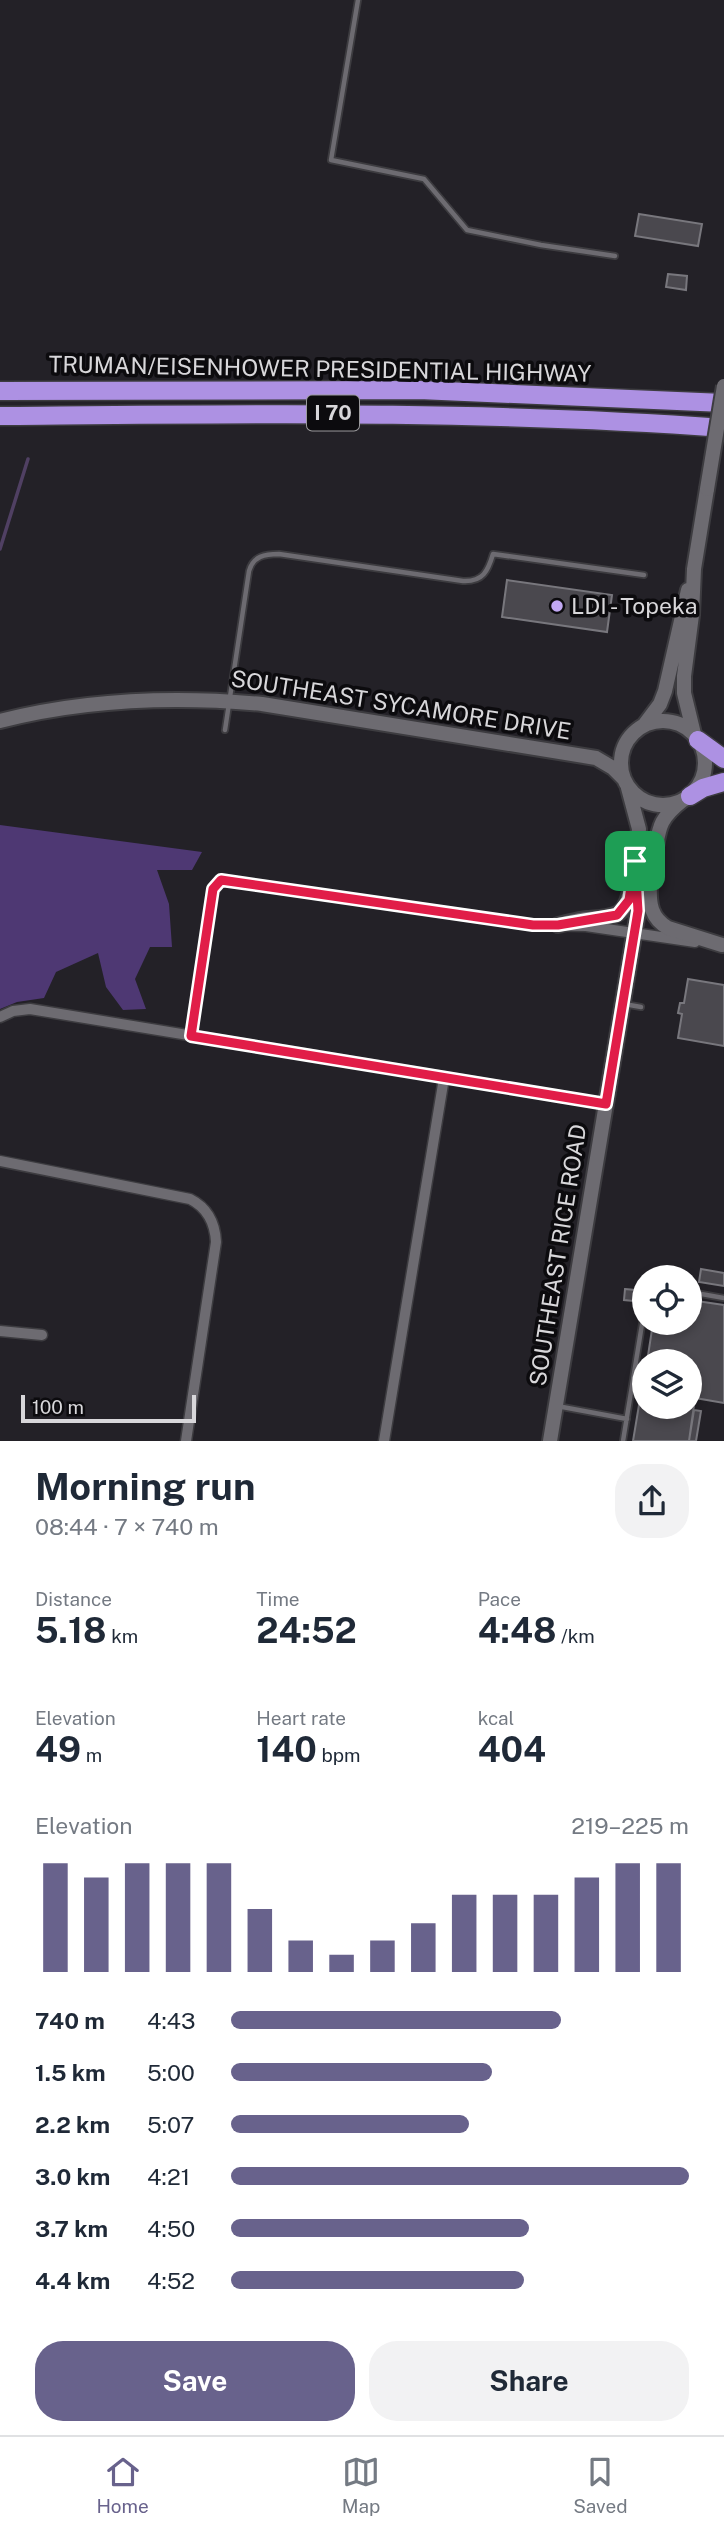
<!DOCTYPE html>
<html lang="en">
<head>
<meta charset="utf-8">
<style>
	body { margin:0; font-family:"Public Sans",sans-serif; background:#f2f2f3; color:#1f2937; height:100vh; display:flex; flex-direction:column; font-size:26px; white-space:nowrap }
	* { box-sizing:border-box; margin:0 }
	p { font-size:23px; color:#747a83 }
	.icon { flex:none; width:38px; height:38px; fill:none; stroke:currentColor; stroke-width:2; stroke-linecap:round; stroke-linejoin:round }
	.map { position:relative; height:1441px; overflow:hidden }
	.panel { display:flex; flex-direction:column; background:#fff; flex:1 }
	.panel>* { flex:none }
	.buttons { position:absolute; left:632px; top:1265px; display:grid; gap:14px }
	.buttons a { display:grid; place-items:center; width:70px; height:70px; border-radius:50%; background:#fff; box-shadow:0 4px 10px #0003; font-size:35px }
	.scale { position:absolute; left:21px; bottom:18px; width:175px; box-sizing:border-box; padding-left:7px; border:4px solid #d8d7da; border-top:0; font-size:19px; line-height:24px; white-space:nowrap; color:#d8d7da; -webkit-text-stroke:5px #0c0b0e; paint-order:stroke }
	.pin { position:absolute; display:grid; place-items:center; width:60px; height:60px; color:#fff; margin:-30px; border-radius:14px; box-shadow:0 4px 10px #0006 }
	.round { display:grid; place-items:center; flex:none; width:74px; height:74px; border-radius:28px; background:#f2f2f3 }
	.overview { display:flex; align-items:center; justify-content:space-between; height:119px; padding:0 35px }
	h1 { font-size:38px; font-weight:700; line-height:52px }
	.stats { display:grid; grid-template-columns:repeat(3,1fr); gap:10px; height:119px; padding:7px 35px }
	.stats div { display:grid; align-content:center }
	.stats b { font-size:35px; font-weight:700 }
	.stats small { font-size:19px; font-weight:400 }
	.stats p { font-size:19px }
	.chart { height:196px; padding:14px 35px }
	.chart p { display:flex; justify-content:space-between }
	.chart svg { width:100%; height:126px; margin-top:7px; stroke:#68628c; stroke-width:6 }
	.action { display:flex; gap:14px; margin-top:auto; padding:14px 35px }
	.action a { flex:1; height:80px; border-radius:28px; background:#68628c; color:#fff; font-size:28px; font-weight:700; line-height:80px; text-align:center }
	.action a+a { background:#f2f2f3; color:#1f2937 }
	ul { padding:0 35px; list-style:none; font-size:23px }
	li { display:grid; grid-template-columns:112px 84px 1fr; align-items:center; height:52px }
	li i { height:18px; border-radius:9px; background:#68628c }
	.tab-bar { display:flex; justify-content:space-around; align-items:center; height:98px; border-top:2px solid #e0e1e3; background:#fff; font-size:19px; color:#747a83 }
	.tab-bar a { display:grid; justify-items:center; gap:4px }
	.tab-bar .on { color:#68628c }
	.map>svg:first-child { display:block }
</style>
</head>
<body>
<div class="map">
<svg width="724" height="1441" viewBox="0 0 724 1441">
	<rect width="100%" height="100%" fill="#232127"/>
	<!-- green -->
	<path fill="#4e3873" d="M0,825L202,852L192,870H157L169,904L172,947H150L135,979L146,1009L123,1010L106,987L98,953L56,972L44,998L17,1002L0,1009Z"/>
	<g fill="none" stroke-linecap="round" stroke-linejoin="round">
		<!-- stream -->
		<path stroke="#504063" stroke-width="3.5" d="M0,549L28,459"/>
	</g>
	<!-- building -->
	<path fill="#4a484e" stroke="#78777d" stroke-width="2" d="M639,214L702,224L698,246L635,236Z
		M668,274L687,276L686,290L666,287Z
		M507,580L612,595L607,632L502,617Z
		M688,979L724,985V1046L678,1038L682,1014L678,1013L680,1003H684Z
		M701,1269L724,1273V1286L699,1282Z
		M625,1289L635,1290L633,1301L624,1300Z
		M690,1300L724,1305V1403L695,1398L689,1441H633L639,1405L644,1407H690V1362H647L653,1323H690Z
		M694,1410L701,1411L696,1441H689Z"/>
	<g fill="none" stroke-linecap="round" stroke-linejoin="round">
		<!-- lane casing -->
		<g stroke="#3d3c40" stroke-width="8">
			<path id="lane" d="M358,0L331,160L424,179L467,230L541,245L615,256
				M225,730L249,571C253,556 265,554 279,554L463,581C483,582 488,571 493,554L644,575
				M624,1004L641,1007
				M690,1292L724,1298
				M557,1406L627,1419
				M623,1441L644,1312"/>
		</g>
		<!-- street casing -->
		<g stroke="#3d3c40" stroke-width="13">
			<path id="street" d="M0,1017L13,1011L30,1009L606,1104
				M191,1036L213,889L221,880L533,925L586,926L695,942
				M0,1161L190,1199C208,1208 215,1223 216,1242L186,1441
				M0,1331L42,1335
				M384,1441L444,1078"/>
		</g>
		<!-- secondary casing -->
		<g stroke="#3d3c40" stroke-width="18">
			<path id="secondary" d="M621 763a42 42 0 1 1 84 0a42 42 0 1 1-84 0Z
				M0,721C86,699 174,696 262,704L596,758L613,768L623,778
				M645,724L660,704L665,691L688,590
				M694,734L684,693V676L692,615L694,569L707,489
				M628,788L639,829L635,861L637,899
				M650,885C649,904 651,918 668,928L722,945
				M558,925C568,923 577,920 587,919C615,917 626,918 631,886
				M550,1441L638,911C643,895 649,879 653,863C660,830 655,822 683,800"/>
		</g>
		<!-- highway casing -->
		<g stroke="#3d3c40" stroke-width="21">
			<path id="highway" d="M0,391L419,390L724,403
				M0,416C242,414 483,410 724,428
				M698,740L724,759
				M690,796L703,788L724,782"/>
		</g>
		<!-- lane -->
		<use href="#lane" stroke="#6d6b71" stroke-width="4.5"/>
		<!-- street -->
		<use href="#street" stroke="#6d6b71" stroke-width="10"/>
		<!-- secondary -->
		<use href="#secondary" stroke="#6d6b71" stroke-width="14"/>
		<!-- highway -->
		<use href="#highway" stroke="#ad91e3" stroke-width="18"/>
		<!-- secondary-bridge casing -->
		<g stroke="#3d3c40" stroke-width="18" stroke-linecap="butt">
			<path id="secondary-bridge" d="M707,489L724,386"/>
		</g>
		<!-- secondary-bridge -->
		<use href="#secondary-bridge" stroke="#6d6b71" stroke-width="14"/>
	</g>
	<g fill="none" stroke-linecap="round" stroke-linejoin="round">
		<!-- route casing -->
		<g stroke="#fff" stroke-width="14">
			<path id="route" d="M635,861L638,911L606,1104L191,1036L213,889L221,880L533,925H558L617,915L629,900Z"/>
		</g>
		<!-- route -->
		<use href="#route" stroke="#e11d48" stroke-width="9"/>
	</g>
	<!-- markers -->
	<circle fill="#c1a8f3" stroke="#0c0b0e" stroke-width="2.5" cx="557" cy="606" r="7"/>
	<g text-anchor="middle" stroke-width="7" stroke-linejoin="round" paint-order="stroke">
		<!-- shield labels -->
		<rect fill="#0c0b0e" stroke="#9b9a9d" stroke-width="2" x="307" y="395.5" width="52" height="35" rx="5"/>
		<g font-size="21" font-weight="bold" fill="#d8d7da">
			<text x="333" y="420">I 70</text>
		</g>
		<!-- street labels -->
		<g font-size="23" fill="#d8d7da" stroke="#0c0b0e">
			<text transform="translate(320 369) rotate(1)" y="8">TRUMAN/EISENHOWER PRESIDENTIAL HIGHWAY</text>
			<text transform="translate(401 705) rotate(9)" y="8">SOUTHEAST SYCAMORE DRIVE</text>
			<text transform="translate(558 1255) rotate(-81)" y="8">SOUTHEAST RICE ROAD</text>
		</g>
		<!-- poi labels -->
		<g font-size="23" fill="#d8d7da" stroke="#0c0b0e" text-anchor="start">
			<text x="571" y="614">LDI - Topeka</text>
		</g>
	</g>
</svg>
<div class="buttons">
<a><svg class="icon" aria-label="locate" viewBox="0 0 24 24"><circle cx="12" cy="12" r="6"/><path d="M12 2v4M12 18v4M2 12h4M18 12h4"/></svg></a>
<a><svg class="icon" aria-label="layers" viewBox="0 0 24 24"><path d="M12 4l9 5-9 5-9-5zM3 14l9 5 9-5"/></svg></a>
</div>
<div class="scale">100 m</div>
<div class="pin" style="left:635px;top:861px;background:#1e9e55"><svg class="icon" aria-label="arrive" viewBox="0 0 24 24"><path d="M6 21V4h12l-3 4 3 4H6"/></svg></div>
</div>
<section class="panel">
<div class="overview"><div><h1>Morning run</h1><p>08:44 · 7 × 740 m</p></div><a class="round"><svg class="icon" aria-label="share" viewBox="0 0 24 24"><path d="M12 15V3M7 8l5-5 5 5M5 13v7h14v-7"/></svg></a></div>
<div class="stats">
<div><p>Distance</p><b>5.18<small> km</small></b></div>
<div><p>Time</p><b>24:52</b></div>
<div><p>Pace</p><b>4:48<small> /km</small></b></div>
</div>
<div class="stats">
<div><p>Elevation</p><b>49<small> m</small></b></div>
<div><p>Heart rate</p><b>140<small> bpm</small></b></div>
<div><p>kcal</p><b>404</b></div>
</div>
<div class="chart"><p><span>Elevation</span>219–225 m</p>
<svg viewBox="0 0 160 44" preserveAspectRatio="none"><path d="M5 44V6M15 44V11M25 44V6M35 44V6M45 44V6M55 44V22M65 44V33M75 44V38M85 44V33M95 44V27M105 44V17M115 44V17M125 44V17M135 44V11M145 44V6M155 44V6"/></svg>
</div>
<ul>
<li><b>740 m</b>4:43<i style="width:72%"></i></li>
<li><b>1.5 km</b>5:00<i style="width:57%"></i></li>
<li><b>2.2 km</b>5:07<i style="width:52%"></i></li>
<li><b>3.0 km</b>4:21<i style="width:100%"></i></li>
<li><b>3.7 km</b>4:50<i style="width:65%"></i></li>
<li><b>4.4 km</b>4:52<i style="width:64%"></i></li>
</ul>
<div class="action"><a>Save</a><a>Share</a></div>
</section>
<nav class="tab-bar">
<a class="on"><svg class="icon" aria-label="home" viewBox="0 0 24 24"><path d="M3 11l9-7 9 7M6 9v11h12V9"/></svg>Home</a>
<a><svg class="icon" aria-label="map" viewBox="0 0 24 24"><path d="M3 6l6-2 6 2 6-2v14l-6 2-6-2-6 2zM9 4v14M15 6v14"/></svg>Map</a>
<a><svg class="icon" aria-label="saved" viewBox="0 0 24 24"><path d="M7 4h10v16l-5-4-5 4z"/></svg>Saved</a>
</nav>
</body>
</html>
